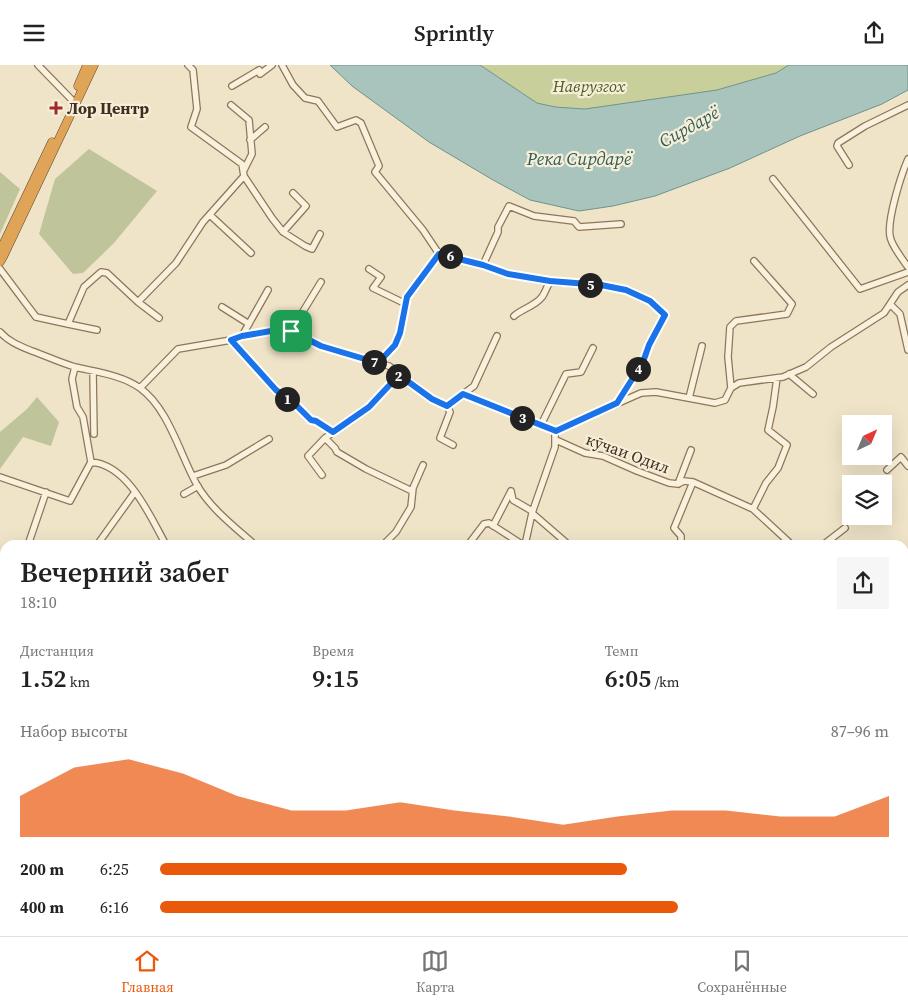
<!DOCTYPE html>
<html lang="ru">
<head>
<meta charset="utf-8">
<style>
	body { margin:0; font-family:"Source Serif 4",serif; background:#f6f6f6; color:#222; height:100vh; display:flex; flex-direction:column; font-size:19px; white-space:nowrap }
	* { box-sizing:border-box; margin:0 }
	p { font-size:16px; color:#767676 }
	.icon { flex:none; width:28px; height:28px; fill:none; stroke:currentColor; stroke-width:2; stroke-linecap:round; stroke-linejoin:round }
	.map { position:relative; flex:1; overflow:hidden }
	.side { position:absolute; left:0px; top:475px; width:909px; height:396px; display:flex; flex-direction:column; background:#fff; border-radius:15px 15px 0 0; box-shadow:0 5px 20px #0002 }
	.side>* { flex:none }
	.needle { width:32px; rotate:44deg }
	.tools { position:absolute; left:842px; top:350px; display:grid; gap:10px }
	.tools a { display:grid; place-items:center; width:50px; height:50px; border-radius:0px; background:#fff; box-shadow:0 5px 20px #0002; font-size:25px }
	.pin { position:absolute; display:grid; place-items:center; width:42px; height:42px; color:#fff; margin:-21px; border-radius:10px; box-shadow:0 2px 8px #0006 }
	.km { position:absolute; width:25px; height:25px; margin:-12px; border-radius:50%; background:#222; color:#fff; font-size:14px; line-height:25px; text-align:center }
	.round { display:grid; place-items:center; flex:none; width:52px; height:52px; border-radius:0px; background:#f6f6f6 }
	.head { display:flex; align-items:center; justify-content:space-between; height:85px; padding:0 20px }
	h1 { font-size:28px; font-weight:600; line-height:38px }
	.stats { display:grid; grid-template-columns:repeat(3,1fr); gap:8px; height:85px; padding:5px 20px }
	.stats div { display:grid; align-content:center }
	.stats b { font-size:25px; font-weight:600 }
	.stats small { font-size:14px; font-weight:400 }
	.stats p { font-size:14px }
	.chart { height:140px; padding:10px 20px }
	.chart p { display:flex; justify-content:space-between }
	.chart svg { width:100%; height:90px; margin-top:5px; fill:#ea580c; opacity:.7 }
	ul { padding:0 20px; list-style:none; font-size:16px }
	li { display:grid; grid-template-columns:80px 60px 1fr; align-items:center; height:38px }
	li i { height:12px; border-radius:6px; background:#ea580c }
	header { display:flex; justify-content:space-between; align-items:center; height:65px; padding:0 20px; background:#fff; font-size:22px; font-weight:600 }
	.tabs { display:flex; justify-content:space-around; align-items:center; height:70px; border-top:1px solid #e0e0e0; background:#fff; font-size:14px; color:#767676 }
	.tabs a { display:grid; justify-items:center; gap:2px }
	.tabs .current { color:#ea580c }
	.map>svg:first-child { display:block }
</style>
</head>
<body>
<header><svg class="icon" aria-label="menu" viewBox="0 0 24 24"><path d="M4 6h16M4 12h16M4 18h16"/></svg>Sprintly<svg class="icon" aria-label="share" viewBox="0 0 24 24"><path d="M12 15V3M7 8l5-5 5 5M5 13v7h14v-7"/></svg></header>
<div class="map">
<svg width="908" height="871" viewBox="0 0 908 871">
	<rect width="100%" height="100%" fill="#f0e4c8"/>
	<!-- green -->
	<path fill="#c9cf9b" d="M480,0H789L776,8L717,25L585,44L555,42L537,38Z"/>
	<!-- cemetery -->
	<path fill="#bfc49a" d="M89,84L157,126L114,178L83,208L73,209L39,169L55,114Z
		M0,107L20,124L0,169Z
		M37,332L59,357L51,381L23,372L0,404V367L27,344Z"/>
	<!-- water -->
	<path fill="#a9c4bc" stroke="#6f938a" d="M330,0H480L537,38L555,42L585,44L717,25L776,8L789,0H908V25L882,39L800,71L730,103L655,131L613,141L579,146L530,135L493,115L429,77L352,21Z"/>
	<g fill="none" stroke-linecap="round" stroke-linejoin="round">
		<!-- minor casing -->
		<g stroke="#8d765c" stroke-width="8">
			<path id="minor" d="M38,0L72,35
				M188,0L193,5L197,44L191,62L242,99L244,111L272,153L283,167L305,181L312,184L320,169
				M282,0L293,20L305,33L318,36L337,62L356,55L361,58L379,101L375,107L423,165L439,189L483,200L509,209L550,217L601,220L626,225L650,236L665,250L649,280L643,297L617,339
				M232,21L259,5L260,9L272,0
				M231,40L249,55L252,89L244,105
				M250,75L265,62
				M908,94C901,110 887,155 890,171C891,180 903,195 908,202
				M849,100L837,81L838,78L865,61L908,40
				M773,114L860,224L908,207
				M210,150L251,188
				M283,167L306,141L293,128
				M483,200L498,167V162L509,141L534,151L574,156L579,162L621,159
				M0,204L36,252L68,259L84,222L101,207L107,208L138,237L159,253
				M369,204L381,212L373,223L406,239
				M138,237L176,198L203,157L244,111
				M890,239L900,249L908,285
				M222,242L249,259
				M514,251C522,244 535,241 542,232C545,228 547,221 550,217
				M68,259L97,265
				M291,266L321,217
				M0,267C9,277 20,281 32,286C46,291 61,298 75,302C96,307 122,310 140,323C169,344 180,390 197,420C211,444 235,462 255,480
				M242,271L268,225
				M231,275L276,325L296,340L311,355L317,356L333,367
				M379,298L395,280L400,268L407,231L439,189
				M93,306L94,369
				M789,309L813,329
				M140,323L178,284L231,275L242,271L271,266H291L321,281L389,301L432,334L447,341L474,321L497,271
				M731,323L728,292L730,262L736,256L787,249L792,239L754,196
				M463,329L555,366
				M689,333L702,281
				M447,341L450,347L440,373L453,380
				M541,360L566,309L581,307L593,283
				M325,373L335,383L337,387L366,404L412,426
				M556,375L585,388L603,391L637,406L669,418L678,419L684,416L693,417L753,444L792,480
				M91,397C128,400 149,449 165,478L164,480
				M887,405L901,392L908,401
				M322,410L308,391L325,373L369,342L399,310
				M193,411L226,400L269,374
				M0,412L70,436L91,397L83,352L77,342L72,314L75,302
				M678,419L691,385
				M511,426L513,435L532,446
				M184,429L198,421
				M753,444L766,418L778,403L787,380L768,365L773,342L777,313
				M532,448L569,480
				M493,461L511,426
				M28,480L46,427
				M97,480L135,427
				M383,480L396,467L411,442L413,423L423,400
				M468,480L484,459L489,458L523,480
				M525,480L532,448L555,382V366L641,328L656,327L715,338L725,335L731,323L739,318L783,312L806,302L831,282L884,248L898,227L908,220
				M681,480V471L674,463L693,417
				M823,480L845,463
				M904,493L908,490
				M0,568L5,553
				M0,573L5,572
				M904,624L908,617
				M0,664L5,658
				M904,702L908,698
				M0,713L5,717
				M904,750L908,753
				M2,762L5,765
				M904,766L908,762
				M904,846L908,847
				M288,866V871
				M541,866L546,871
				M695,866L698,871
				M44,871L46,866
				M126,871L129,866
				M228,871L229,866
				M418,871L420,866
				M670,871L674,866
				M794,871L799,866"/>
		</g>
		<!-- highway casing -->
		<g stroke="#5b4430" stroke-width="9">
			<path id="highway" d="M78,21L87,0
				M0,186L52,77
				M0,197L3,192L94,0"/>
		</g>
		<!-- minor -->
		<use href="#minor" stroke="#faf1dc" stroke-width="5.5"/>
		<!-- highway -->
		<use href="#highway" stroke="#e0a458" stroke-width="8"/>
	</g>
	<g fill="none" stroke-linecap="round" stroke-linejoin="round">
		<!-- route casing -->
		<g stroke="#fff" stroke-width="10">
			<path id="route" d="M439,189L483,200L508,209L550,216L601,220L626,225L650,236L665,250L649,280L643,297L617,338L556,366L463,329L447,341L432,334L399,310L369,342L333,367L316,356L311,355L296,340L276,325L231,275L242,271L271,266H291L321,281L378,298L395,280L400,268L407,232Z"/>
		</g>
		<!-- route -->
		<use href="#route" stroke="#1a73e8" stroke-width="6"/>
	</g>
	<!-- markers -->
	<path fill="#9e2a2b" stroke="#f7eed8" stroke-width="2" d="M53.5 35.5h5v5h5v5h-5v5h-5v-5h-5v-5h5z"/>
	<g text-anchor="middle" stroke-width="4.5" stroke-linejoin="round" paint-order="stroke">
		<!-- park labels -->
		<g font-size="16" font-style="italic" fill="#4d5a26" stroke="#f7eed8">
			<text x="589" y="27">Наврузгох</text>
		</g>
		<!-- poi labels -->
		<g font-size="16" font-weight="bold" fill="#3d2e20" stroke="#f7eed8" text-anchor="start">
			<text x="67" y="49">Лор Центр</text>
		</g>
		<!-- street labels -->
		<g font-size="16" fill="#3d2e20" stroke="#f7eed8">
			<text transform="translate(628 388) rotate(20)" y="6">кӯчаи Одил</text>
		</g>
		<!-- water labels -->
		<g font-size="18" font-style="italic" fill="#2f5d5a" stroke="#f7eed8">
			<text transform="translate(689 62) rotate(-29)" y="6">Сирдарё</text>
			<text x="579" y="100">Река Сирдарё</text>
		</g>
	</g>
</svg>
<div class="tools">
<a><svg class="needle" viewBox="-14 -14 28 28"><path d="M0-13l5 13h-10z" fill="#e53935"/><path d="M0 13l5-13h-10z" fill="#767676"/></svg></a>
<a><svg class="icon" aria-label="layers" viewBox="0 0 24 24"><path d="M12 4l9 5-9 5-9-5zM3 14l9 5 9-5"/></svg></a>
</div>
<div class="pin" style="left:291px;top:266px;background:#1e9e55"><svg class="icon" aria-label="arrive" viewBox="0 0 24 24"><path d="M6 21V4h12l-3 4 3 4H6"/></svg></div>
<b class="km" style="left:287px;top:334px">1</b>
<b class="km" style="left:398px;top:311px">2</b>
<b class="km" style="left:522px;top:353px">3</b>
<b class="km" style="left:638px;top:304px">4</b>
<b class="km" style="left:590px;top:220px">5</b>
<b class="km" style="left:450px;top:191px">6</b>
<b class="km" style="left:374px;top:297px">7</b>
<section class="side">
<div class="head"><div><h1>Вечерний забег</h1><p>18:10</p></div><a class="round"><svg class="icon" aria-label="share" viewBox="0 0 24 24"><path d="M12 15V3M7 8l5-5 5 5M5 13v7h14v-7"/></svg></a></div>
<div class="stats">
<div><p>Дистанция</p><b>1.52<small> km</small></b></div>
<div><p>Время</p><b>9:15</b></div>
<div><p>Темп</p><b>6:05<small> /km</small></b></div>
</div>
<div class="chart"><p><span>Набор высоты</span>87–96 m</p>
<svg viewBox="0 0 160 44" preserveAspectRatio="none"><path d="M0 44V24L10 10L20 6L30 13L40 24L50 31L60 31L70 27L80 31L90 34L100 38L110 34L120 31L130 31L140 34L150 34L160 24V44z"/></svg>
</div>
<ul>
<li><b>200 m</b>6:25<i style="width:64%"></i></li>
<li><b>400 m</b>6:16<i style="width:71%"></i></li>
</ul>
</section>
</div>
<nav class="tabs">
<a class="current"><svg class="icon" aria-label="home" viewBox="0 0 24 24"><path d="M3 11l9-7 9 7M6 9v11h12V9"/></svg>Главная</a>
<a><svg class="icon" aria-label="map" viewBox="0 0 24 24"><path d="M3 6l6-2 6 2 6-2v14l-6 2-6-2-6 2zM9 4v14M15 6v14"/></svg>Карта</a>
<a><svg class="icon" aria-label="saved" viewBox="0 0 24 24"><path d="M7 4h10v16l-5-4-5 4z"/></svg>Сохранённые</a>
</nav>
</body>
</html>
